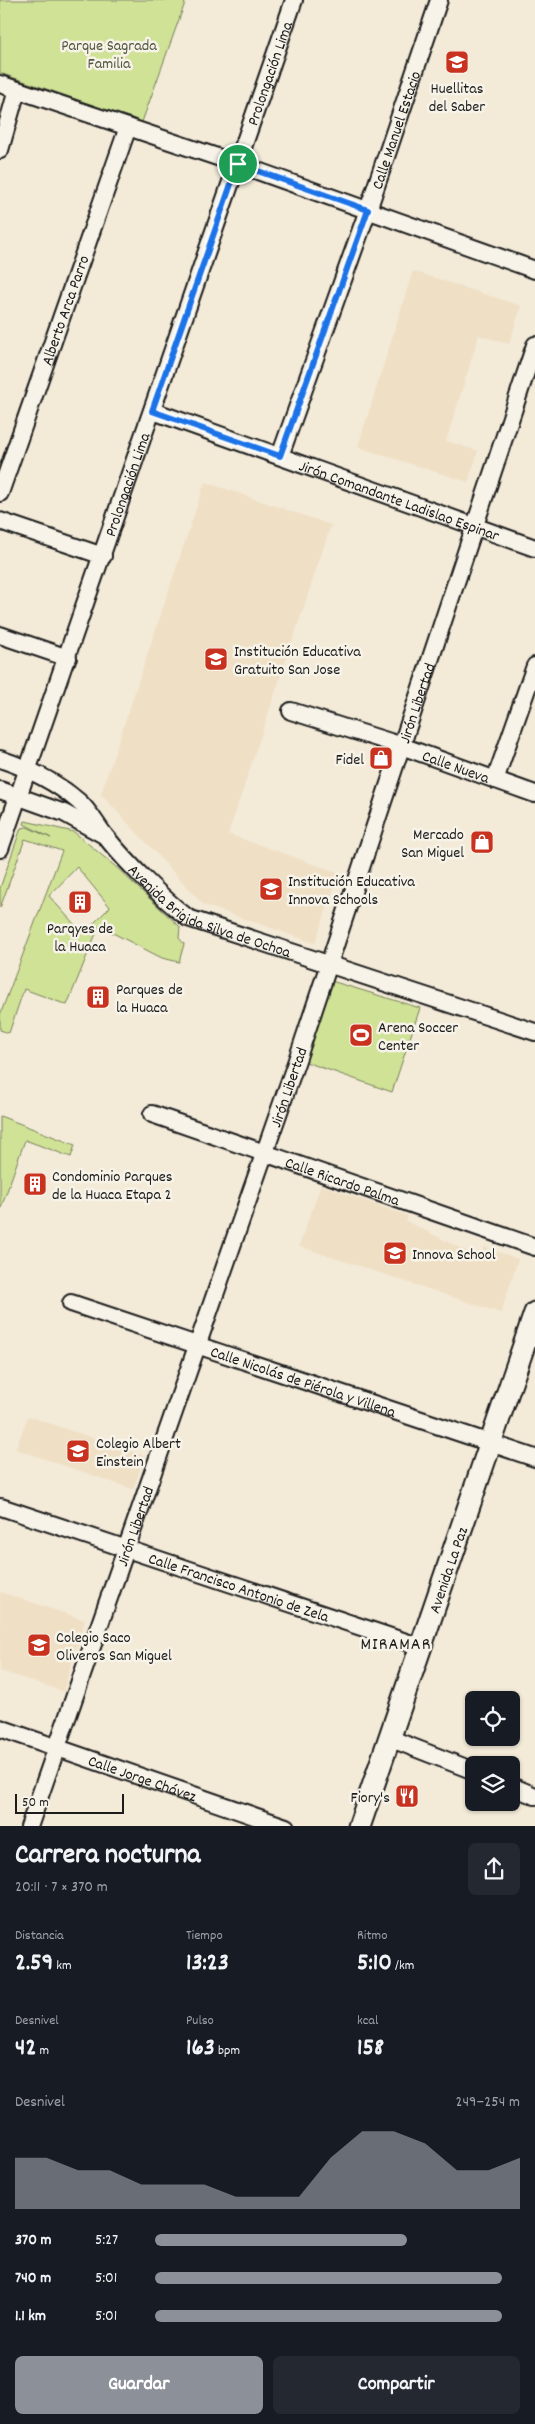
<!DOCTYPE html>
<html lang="es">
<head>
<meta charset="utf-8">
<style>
	body { margin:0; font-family:Dekko,sans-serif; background:#242831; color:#f1f3f6; height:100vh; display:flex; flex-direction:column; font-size:19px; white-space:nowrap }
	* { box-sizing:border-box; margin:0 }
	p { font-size:16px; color:#9ea1a6 }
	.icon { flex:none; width:28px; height:28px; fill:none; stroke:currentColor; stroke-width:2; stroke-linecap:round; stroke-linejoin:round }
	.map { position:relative; height:1826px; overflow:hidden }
	.sheet { display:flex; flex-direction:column; background:#171b24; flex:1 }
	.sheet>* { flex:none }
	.controls { position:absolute; left:465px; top:1691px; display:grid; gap:10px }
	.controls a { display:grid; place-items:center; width:55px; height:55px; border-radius:8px; background:#171b24; box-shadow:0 1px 4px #0004; font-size:25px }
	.scale { position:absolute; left:15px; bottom:12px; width:109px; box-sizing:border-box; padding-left:5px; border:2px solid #1c1c1c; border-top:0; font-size:14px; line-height:18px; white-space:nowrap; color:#1c1c1c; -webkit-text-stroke:4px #f7f3e8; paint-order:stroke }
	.pin { position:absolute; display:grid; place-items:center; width:42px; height:42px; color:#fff; margin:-21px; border:2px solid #fff; border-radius:50%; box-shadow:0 1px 5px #0007 }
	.round { display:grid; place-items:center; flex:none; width:52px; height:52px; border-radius:8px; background:#242831 }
	.head { display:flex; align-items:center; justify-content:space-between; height:85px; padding:0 15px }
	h1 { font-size:28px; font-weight:700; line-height:38px }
	.stats { display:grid; grid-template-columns:repeat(3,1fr); gap:8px; height:85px; padding:5px 15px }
	.stats div { display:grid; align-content:center }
	.stats b { font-size:25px; font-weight:700 }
	.stats small { font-size:14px; font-weight:400 }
	.stats p { font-size:14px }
	.chart { height:140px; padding:10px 15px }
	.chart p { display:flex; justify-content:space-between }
	.chart svg { width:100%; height:90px; margin-top:5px; fill:#8c9099; opacity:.7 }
	.primary-button { display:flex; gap:10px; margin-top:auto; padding:10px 15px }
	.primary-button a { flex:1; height:58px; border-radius:8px; background:#8c9099; color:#fff; font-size:20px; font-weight:700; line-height:58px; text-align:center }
	.primary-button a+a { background:#242831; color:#f1f3f6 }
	ul { padding:0 15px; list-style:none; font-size:16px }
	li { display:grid; grid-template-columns:80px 60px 1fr; align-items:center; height:38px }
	li i { height:12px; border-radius:6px; background:#8c9099 }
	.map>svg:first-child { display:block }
</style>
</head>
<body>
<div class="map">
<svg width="535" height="1827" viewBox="0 0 535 1827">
	<rect width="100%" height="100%" fill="#f3ead8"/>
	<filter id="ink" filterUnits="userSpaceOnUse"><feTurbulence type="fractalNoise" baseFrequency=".02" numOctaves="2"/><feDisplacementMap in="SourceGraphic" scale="10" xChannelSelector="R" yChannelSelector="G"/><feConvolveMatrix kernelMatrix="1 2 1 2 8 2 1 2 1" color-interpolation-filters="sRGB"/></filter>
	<g filter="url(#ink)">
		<!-- built -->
		<path fill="#efdfc4" d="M413,271L521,306L509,344L479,335L446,441L478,451L468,482L358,447Z
			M205,482L331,525L228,834L339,873L315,943L204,905L101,794Z
			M321,1185L408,1216L406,1221L480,1258L484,1247L518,1259L501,1313L299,1246Z
			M28,1416L145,1456L133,1489L16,1449Z
			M0,1592L85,1620L63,1691L0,1671Z"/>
		<!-- green -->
		<path fill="#cfe296" stroke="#767f59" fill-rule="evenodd" d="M0,0H186L142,122L0,73Z
			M25,821L74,832L116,867L180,927L179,938L184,944L179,962L162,958L99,926L67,1005L24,989L9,1033L0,1030V1015L62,851L25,839L0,908V888L21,828L27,827L51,838L24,824ZM77,867L110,907L83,934L49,896Z
			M328,980L420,1008L392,1092L303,1061Z
			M0,1116L75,1145L71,1157L25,1140L0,1211Z"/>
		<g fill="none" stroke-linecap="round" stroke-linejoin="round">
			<!-- minor casing -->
			<g stroke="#1c1c1c" stroke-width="20">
				<g id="minor">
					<path d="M0,84L238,164L535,270"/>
					<path d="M0,150L17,90"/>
					<path id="s1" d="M153,411L535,548"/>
					<path id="s2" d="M280,456L368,210L439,0"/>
					<path id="s3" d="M0,493L128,127"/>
					<path d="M0,521L103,556"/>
					<path d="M0,635L68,658"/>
					<path id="s4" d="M291,711L393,743L535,794"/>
					<path id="s5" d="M0,759C27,768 56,782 78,801C90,811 96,825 106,837C127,863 162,898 188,918L535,1032"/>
					<path d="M495,780L535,666"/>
					<path d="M0,790L64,813L102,834"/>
					<path id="s6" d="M0,849L294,0"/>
					<path id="s7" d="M152,1114L535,1247"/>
					<path id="s8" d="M71,1303L535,1458"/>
					<path id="s9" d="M1,1507L421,1647"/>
					<path id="s10" d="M0,1728L286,1827"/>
					<path d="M389,1738L474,1771"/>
					<path d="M511,1786L535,1796"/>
					<path id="s11" d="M29,1827L297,1060L535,345"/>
				</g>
			</g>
			<!-- major casing -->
			<g stroke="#1c1c1c" stroke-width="25">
				<g id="major">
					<path id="s12" d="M359,1827L535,1313"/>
				</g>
			</g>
			<!-- minor -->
			<use href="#minor" stroke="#f7f3e8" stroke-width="16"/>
			<!-- major -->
			<use href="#major" stroke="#f7f3e8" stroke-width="21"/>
		</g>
	</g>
	<g fill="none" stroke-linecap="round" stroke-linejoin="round" filter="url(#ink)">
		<!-- route casing -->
		<g stroke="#fff" stroke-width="10">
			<path id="route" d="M238,164L368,210L280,456L152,411Z"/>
		</g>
		<!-- route -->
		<use href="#route" stroke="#1a73e8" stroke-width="6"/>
	</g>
	<!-- icons -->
	<defs>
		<g id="school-square" transform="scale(1.25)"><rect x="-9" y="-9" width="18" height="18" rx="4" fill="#c8321e" stroke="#f7f3e8"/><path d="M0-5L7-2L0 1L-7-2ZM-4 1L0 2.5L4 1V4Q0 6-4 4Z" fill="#fff"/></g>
		<g id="shop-square" transform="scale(1.25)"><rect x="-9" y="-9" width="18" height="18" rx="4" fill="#c8321e" stroke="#f7f3e8"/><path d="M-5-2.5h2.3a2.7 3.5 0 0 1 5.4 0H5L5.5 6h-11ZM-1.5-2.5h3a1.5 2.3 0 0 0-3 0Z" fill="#fff"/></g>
		<g id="building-square" transform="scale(1.25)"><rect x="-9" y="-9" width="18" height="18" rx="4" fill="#c8321e" stroke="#f7f3e8"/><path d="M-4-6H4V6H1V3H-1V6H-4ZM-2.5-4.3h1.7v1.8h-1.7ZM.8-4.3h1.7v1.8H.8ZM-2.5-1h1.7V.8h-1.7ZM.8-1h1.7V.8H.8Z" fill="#fff"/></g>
		<g id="stadium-square" transform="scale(1.25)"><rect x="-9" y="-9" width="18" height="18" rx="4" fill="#c8321e" stroke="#f7f3e8"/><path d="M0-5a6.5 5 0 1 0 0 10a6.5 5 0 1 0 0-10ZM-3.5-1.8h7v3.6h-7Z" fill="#fff"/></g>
		<g id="restaurant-square" transform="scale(1.25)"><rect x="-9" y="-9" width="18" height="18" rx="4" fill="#c8321e" stroke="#f7f3e8"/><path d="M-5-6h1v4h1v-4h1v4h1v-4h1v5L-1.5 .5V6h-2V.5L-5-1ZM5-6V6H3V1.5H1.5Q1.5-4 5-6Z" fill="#fff"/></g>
	</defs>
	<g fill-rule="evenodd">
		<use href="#school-square" x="457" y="62"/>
		<use href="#school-square" x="216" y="659"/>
		<use href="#shop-square" x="381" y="758"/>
		<use href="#shop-square" x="482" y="842"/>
		<use href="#school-square" x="271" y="889"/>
		<use href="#building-square" x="80" y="902"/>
		<use href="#building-square" x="98" y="997"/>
		<use href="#stadium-square" x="361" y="1035"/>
		<use href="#building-square" x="35" y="1184"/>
		<use href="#school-square" x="395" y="1253"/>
		<use href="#school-square" x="78" y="1451"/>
		<use href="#school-square" x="39" y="1645"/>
		<use href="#restaurant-square" x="407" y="1796"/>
	</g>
	<g text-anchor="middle" stroke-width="5" stroke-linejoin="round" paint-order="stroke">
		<!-- park labels -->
		<g font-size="16" fill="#525741" stroke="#f7f3e8">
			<text x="109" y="50">Parque Sagrada<tspan x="109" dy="18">Familia</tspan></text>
		</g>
		<!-- street labels -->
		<g font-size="16" fill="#1c1c1c" stroke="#f7f3e8">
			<text dy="6" stroke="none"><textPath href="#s6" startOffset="821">Prolongación Lima</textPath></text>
			<text dy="6" stroke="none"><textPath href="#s2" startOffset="346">Calle Manuel Estacio</textPath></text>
			<text dy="6" stroke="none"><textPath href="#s3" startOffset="194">Alberto Arca Parro</textPath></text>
			<text dy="6" stroke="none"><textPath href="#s6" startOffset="386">Prolongación Lima</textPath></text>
			<text dy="6" stroke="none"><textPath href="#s1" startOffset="262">Jirón Comandante Ladislao Espinar</textPath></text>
			<text dy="6" stroke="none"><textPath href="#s11" startOffset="1189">Jirón Libertad</textPath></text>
			<text dy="6" stroke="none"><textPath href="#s4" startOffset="174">Calle Nueva</textPath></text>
			<text dy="6" stroke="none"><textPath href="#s5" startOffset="266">Avenida Brigida Silva de Ochoa</textPath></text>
			<text dy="6" stroke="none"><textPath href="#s11" startOffset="784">Jirón Libertad</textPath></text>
			<text dy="6" stroke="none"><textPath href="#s7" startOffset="202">Calle Ricardo Palma</textPath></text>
			<text dy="6" stroke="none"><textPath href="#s8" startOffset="245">Calle Nicolás de Piérola y Villena</textPath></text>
			<text dy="6" stroke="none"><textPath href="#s11" startOffset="319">Jirón Libertad</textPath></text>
			<text dy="6" stroke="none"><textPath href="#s12" startOffset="272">Avenida La Paz</textPath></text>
			<text dy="6" stroke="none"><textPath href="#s9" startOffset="251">Calle Francisco Antonio de Zela</textPath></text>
			<text dy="6" stroke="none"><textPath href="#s10" startOffset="151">Calle Jorge Chávez</textPath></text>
		</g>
		<!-- poi labels -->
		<g font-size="16" fill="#1c1c1c" stroke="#f7f3e8" text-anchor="start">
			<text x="457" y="93" text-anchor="middle">Huellitas<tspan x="457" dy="18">del Saber</tspan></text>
			<text x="234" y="656">Institución Educativa<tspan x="234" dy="18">Gratuito San Jose</tspan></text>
			<text x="364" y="764" text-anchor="end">Fidel</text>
			<text x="464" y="839" text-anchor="end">Mercado<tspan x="464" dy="18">San Miguel</tspan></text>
			<text x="288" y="886">Institución Educativa<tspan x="288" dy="18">Innova Schools</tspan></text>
			<text x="80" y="933" text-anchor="middle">Parqyes de<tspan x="80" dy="18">la Huaca</tspan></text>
			<text x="116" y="994">Parques de<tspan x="116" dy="18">la Huaca</tspan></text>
			<text x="378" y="1032">Arena Soccer<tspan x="378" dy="18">Center</tspan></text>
			<text x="52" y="1181">Condominio Parques<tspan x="52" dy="18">de la Huaca Etapa 2</tspan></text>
			<text x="412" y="1259">Innova School</text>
			<text x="96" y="1448">Colegio Albert<tspan x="96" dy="18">Einstein</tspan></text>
			<text x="56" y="1642">Colegio Saco<tspan x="56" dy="18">Oliveros San Miguel</tspan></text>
			<text x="390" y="1802" text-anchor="end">Fiory's</text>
		</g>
		<!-- neighbourhood labels -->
		<g font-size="18" letter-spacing="1" fill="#1c1c1c" stroke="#f7f3e8">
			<text x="396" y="1649">MIRAMAR</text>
		</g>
	</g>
</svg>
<div class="controls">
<a><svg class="icon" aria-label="locate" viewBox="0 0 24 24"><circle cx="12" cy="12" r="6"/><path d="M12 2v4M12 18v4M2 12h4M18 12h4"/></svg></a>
<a><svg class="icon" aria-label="layers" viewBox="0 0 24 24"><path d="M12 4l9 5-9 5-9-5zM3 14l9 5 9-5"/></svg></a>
</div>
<div class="scale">50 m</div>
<div class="pin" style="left:238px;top:164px;background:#1e9e55"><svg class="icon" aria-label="arrive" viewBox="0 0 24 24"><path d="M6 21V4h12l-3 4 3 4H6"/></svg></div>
</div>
<section class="sheet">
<div class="head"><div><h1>Carrera nocturna</h1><p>20:11 · 7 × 370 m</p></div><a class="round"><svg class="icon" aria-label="share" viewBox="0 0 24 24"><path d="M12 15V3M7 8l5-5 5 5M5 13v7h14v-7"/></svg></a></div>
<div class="stats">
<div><p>Distancia</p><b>2.59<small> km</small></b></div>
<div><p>Tiempo</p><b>13:23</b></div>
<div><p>Ritmo</p><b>5:10<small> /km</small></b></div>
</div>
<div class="stats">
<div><p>Desnivel</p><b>42<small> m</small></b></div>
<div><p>Pulso</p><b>163<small> bpm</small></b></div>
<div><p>kcal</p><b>158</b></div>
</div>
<div class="chart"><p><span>Desnivel</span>249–254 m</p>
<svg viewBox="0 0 160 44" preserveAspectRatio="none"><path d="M0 44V19L10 19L20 25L30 25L40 32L50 32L60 32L70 38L80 38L90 38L100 19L110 6L120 6L130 12L140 25L150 25L160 19V44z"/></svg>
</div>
<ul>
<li><b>370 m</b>5:27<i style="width:69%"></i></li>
<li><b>740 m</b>5:01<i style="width:95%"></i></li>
<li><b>1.1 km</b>5:01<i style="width:95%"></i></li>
</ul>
<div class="primary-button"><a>Guardar</a><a>Compartir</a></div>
</section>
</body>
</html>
